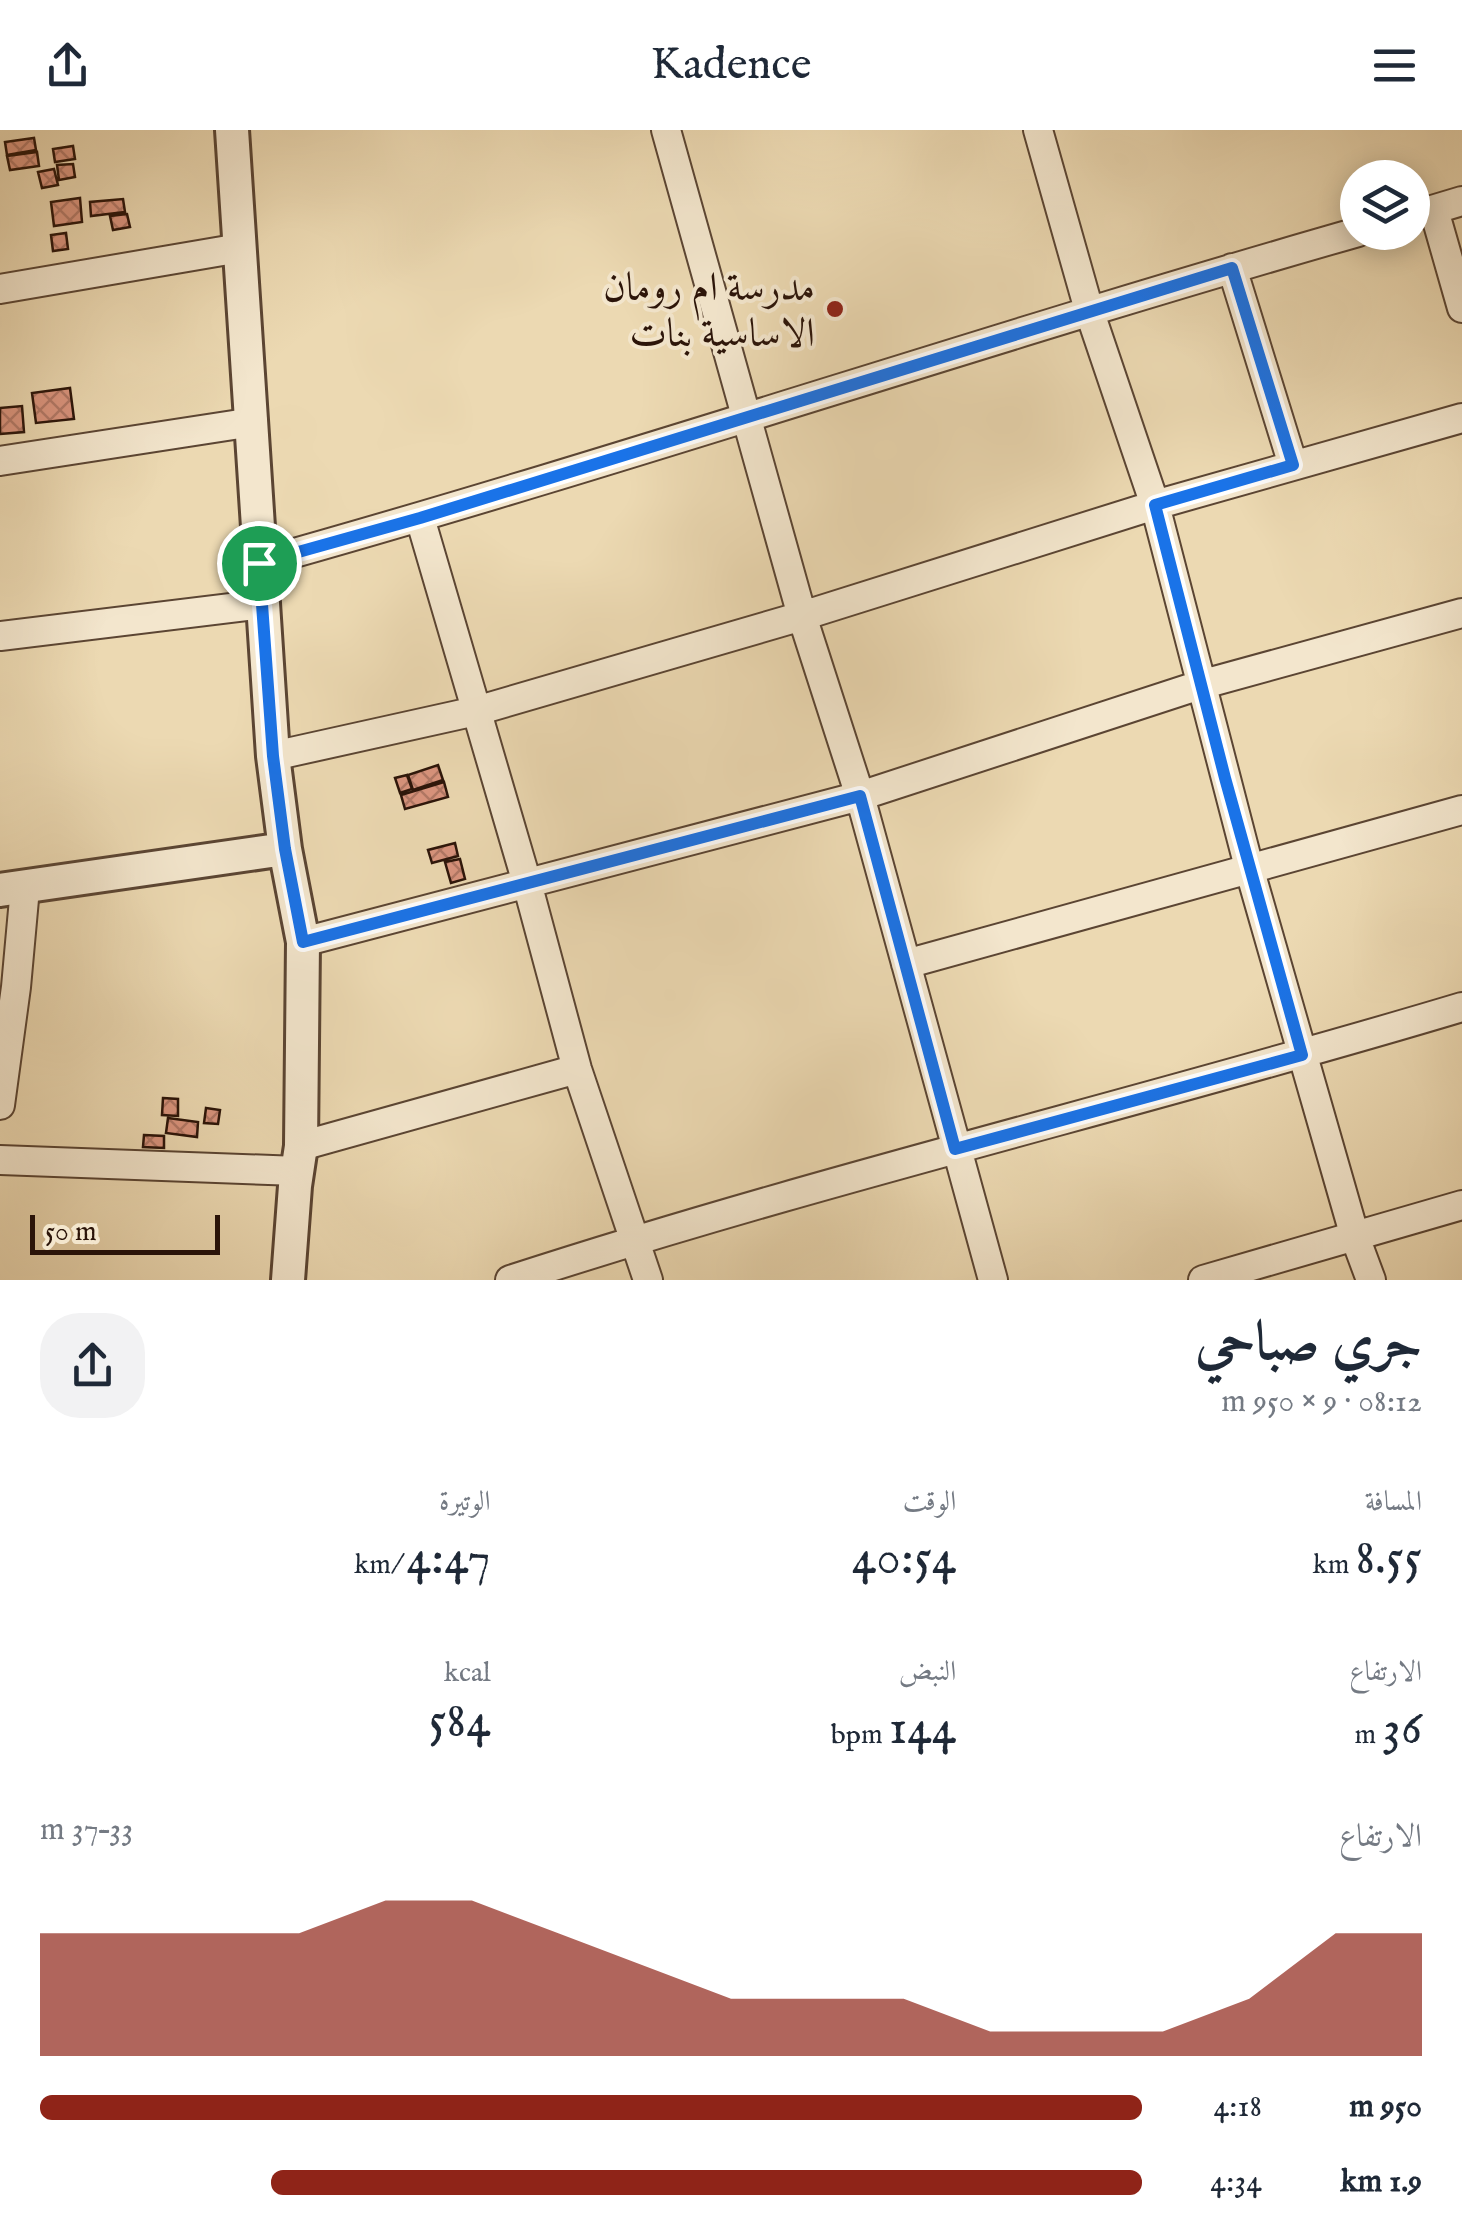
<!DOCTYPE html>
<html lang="ar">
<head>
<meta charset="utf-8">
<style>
	body { margin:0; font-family:"IM FELL English",Amiri,serif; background:#f2f2f3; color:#1f2937; direction:rtl; height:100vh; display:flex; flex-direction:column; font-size:38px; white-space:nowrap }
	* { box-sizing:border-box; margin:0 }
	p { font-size:32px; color:#747a83 }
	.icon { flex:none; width:55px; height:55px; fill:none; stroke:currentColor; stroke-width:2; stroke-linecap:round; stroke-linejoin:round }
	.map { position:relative; height:1150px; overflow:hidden; direction:ltr }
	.side { display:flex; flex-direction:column; background:#fff; flex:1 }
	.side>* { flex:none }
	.fabs { position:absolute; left:1340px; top:30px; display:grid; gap:20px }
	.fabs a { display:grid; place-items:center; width:90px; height:90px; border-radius:50%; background:#fff; box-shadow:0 5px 25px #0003; font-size:50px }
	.scale { position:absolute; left:30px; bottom:25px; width:190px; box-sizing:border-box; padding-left:10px; border:5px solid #2b1409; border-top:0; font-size:28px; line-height:35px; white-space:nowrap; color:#2b1409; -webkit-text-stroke:8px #f3e6cd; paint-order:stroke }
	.pin { position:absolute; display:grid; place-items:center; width:85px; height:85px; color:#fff; margin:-42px; border:5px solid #fff; border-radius:50%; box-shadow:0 2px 10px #0007 }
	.round { display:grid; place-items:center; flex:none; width:105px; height:105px; border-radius:40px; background:#f2f2f3 }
	.overview { display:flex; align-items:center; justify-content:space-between; height:170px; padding:0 40px }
	h1 { font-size:55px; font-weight:600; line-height:75px }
	.stats { display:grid; grid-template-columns:repeat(3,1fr); gap:15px; height:170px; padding:10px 40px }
	.stats div { display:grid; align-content:center }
	.stats b { font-size:50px; font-weight:600 }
	.stats small { font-size:28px; font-weight:400 }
	.stats p { font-size:28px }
	.chart { height:280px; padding:20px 40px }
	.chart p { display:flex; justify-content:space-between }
	.chart svg { width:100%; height:180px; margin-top:10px; fill:#8f2418; opacity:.7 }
	ul { padding:0 40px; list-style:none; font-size:32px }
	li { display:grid; grid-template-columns:160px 120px 1fr; align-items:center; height:75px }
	li i { height:25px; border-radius:12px; background:#8f2418 }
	header { display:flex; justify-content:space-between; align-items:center; height:130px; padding:0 40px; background:#fff; font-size:45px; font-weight:600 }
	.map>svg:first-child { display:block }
</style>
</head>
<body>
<header><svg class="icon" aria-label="menu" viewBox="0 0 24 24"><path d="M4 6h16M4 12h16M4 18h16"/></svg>Kadence<svg class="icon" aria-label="share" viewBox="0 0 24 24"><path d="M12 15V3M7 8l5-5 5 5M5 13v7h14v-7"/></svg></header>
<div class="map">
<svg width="1462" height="1150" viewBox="0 0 1462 1150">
	<defs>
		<pattern id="building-cross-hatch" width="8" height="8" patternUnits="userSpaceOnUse" patternTransform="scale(2.5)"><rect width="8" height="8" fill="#db957f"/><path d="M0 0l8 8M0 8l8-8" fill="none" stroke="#b27866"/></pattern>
	</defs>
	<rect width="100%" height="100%" fill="#ecd9b2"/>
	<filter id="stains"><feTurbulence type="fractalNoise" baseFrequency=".002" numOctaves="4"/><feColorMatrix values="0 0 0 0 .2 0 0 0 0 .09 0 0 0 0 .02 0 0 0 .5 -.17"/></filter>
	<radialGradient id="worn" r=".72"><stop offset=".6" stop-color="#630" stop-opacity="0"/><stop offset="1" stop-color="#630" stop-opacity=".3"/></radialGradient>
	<!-- building -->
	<path fill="url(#building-cross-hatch)" stroke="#2b1409" stroke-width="2.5" d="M34,8L36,20L7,25L5,12Z
		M73,16L75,29L55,32L53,19Z
		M37,22L39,36L10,40L7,26Z
		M73,34L75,47L59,50L57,35Z
		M54,39L58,55L42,58L38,42Z
		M80,68L82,92L54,96L51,72Z
		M123,69L125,82L91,86L90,72Z
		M127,84L130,97L113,100L110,86Z
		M66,103L68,119L53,121L51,105Z
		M70,258L74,289L36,293L32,263Z
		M22,276L24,302L0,304V278Z
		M438,635L443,650L413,660L408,645Z
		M407,645L412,659L400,663L395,648Z
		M444,652L448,667L405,679L401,665Z
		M455,713L458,726L432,733L428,720Z
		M460,729L465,749L451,753L445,732Z
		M163,968L178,969V986L162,985Z
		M206,978L220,980L218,994L204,993Z
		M168,988L198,992L197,1007L166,1003Z
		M144,1005L164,1006V1018L143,1017Z"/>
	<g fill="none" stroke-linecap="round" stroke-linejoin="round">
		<!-- minor casing -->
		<g stroke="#5b4533" stroke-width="32">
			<path id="minor" d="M666,0L802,486L860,666L993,1150
				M1038,0L1089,180L1155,375L1250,741L1355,1107L1371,1150
				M1434,80L1462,178
				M1412,86L1462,71
				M1232,138L1293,335
				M0,159L240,118
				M0,331L253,292
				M420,388L527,753L577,939L648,1150
				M259,433C627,330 990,207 1358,102
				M0,506L263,474
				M273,626L476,581L802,486L1155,375L1462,288
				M303,812L860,666L1200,555L1462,483
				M906,834L1462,680
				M0,975L16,857L25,758
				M301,1016L577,939
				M0,1030L298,1041
				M510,1150C824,1048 1146,972 1462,877
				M1203,1150L1462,1075"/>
		</g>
		<!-- tertiary casing -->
		<g stroke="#5b4533" stroke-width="38">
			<path id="tertiary" d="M232,0L273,626L285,719L303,812L301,1016L295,1056L288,1150
				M0,760L285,719"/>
		</g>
		<!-- minor -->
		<use href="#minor" stroke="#f3e6cd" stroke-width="28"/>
		<!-- tertiary -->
		<use href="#tertiary" stroke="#f3e6cd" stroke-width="32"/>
	</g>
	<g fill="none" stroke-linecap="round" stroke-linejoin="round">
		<!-- route casing -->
		<g stroke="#fff" stroke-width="20">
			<path id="route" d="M1232,138L1293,335L1155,375L1225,648L1302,925L955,1019L860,666L303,812L285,719L273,626L259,433L420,388Z"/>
		</g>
		<!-- route -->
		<use href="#route" stroke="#1a73e8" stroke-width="12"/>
	</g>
	<!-- markers -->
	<circle fill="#8f2418" stroke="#f3e6cd" stroke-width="4" cx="835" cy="179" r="10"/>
	<g text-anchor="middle" stroke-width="8" stroke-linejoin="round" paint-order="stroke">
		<!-- poi labels -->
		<g font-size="40" fill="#2b1409" stroke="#f3e6cd" text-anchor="end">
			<text x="815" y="170">مدرسة ام رومان<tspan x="815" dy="46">الاساسية بنات</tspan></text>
		</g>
	</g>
	<rect width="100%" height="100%" filter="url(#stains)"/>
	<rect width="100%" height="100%" fill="url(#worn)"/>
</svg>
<div class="fabs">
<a><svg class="icon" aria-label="layers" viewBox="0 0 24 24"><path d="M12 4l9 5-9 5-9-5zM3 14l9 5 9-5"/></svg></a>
</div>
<div class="scale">50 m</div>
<div class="pin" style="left:259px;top:433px;background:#1e9e55"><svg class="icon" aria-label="arrive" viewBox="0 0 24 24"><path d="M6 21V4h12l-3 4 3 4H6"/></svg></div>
</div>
<section class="side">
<div class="overview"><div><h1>جري صباحي</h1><p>08:12 · 9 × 950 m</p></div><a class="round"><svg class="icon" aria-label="share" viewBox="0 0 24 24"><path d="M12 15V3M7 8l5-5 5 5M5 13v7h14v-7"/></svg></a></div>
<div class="stats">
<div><p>المسافة</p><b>8.55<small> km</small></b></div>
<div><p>الوقت</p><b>40:54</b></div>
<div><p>الوتيرة</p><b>4:47<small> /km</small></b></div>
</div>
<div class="stats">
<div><p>الارتفاع</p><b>36<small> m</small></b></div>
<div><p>النبض</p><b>144<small> bpm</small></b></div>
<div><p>kcal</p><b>584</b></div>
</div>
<div class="chart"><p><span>الارتفاع</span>33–37 m</p>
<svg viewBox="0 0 160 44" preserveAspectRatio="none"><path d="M0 44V14L10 14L20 14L30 14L40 6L50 6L60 14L70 22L80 30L90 30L100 30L110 38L120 38L130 38L140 30L150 14L160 14V44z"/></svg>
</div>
<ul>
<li><b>950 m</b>4:18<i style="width:100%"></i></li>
<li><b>1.9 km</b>4:34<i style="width:79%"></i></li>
</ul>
</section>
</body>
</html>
